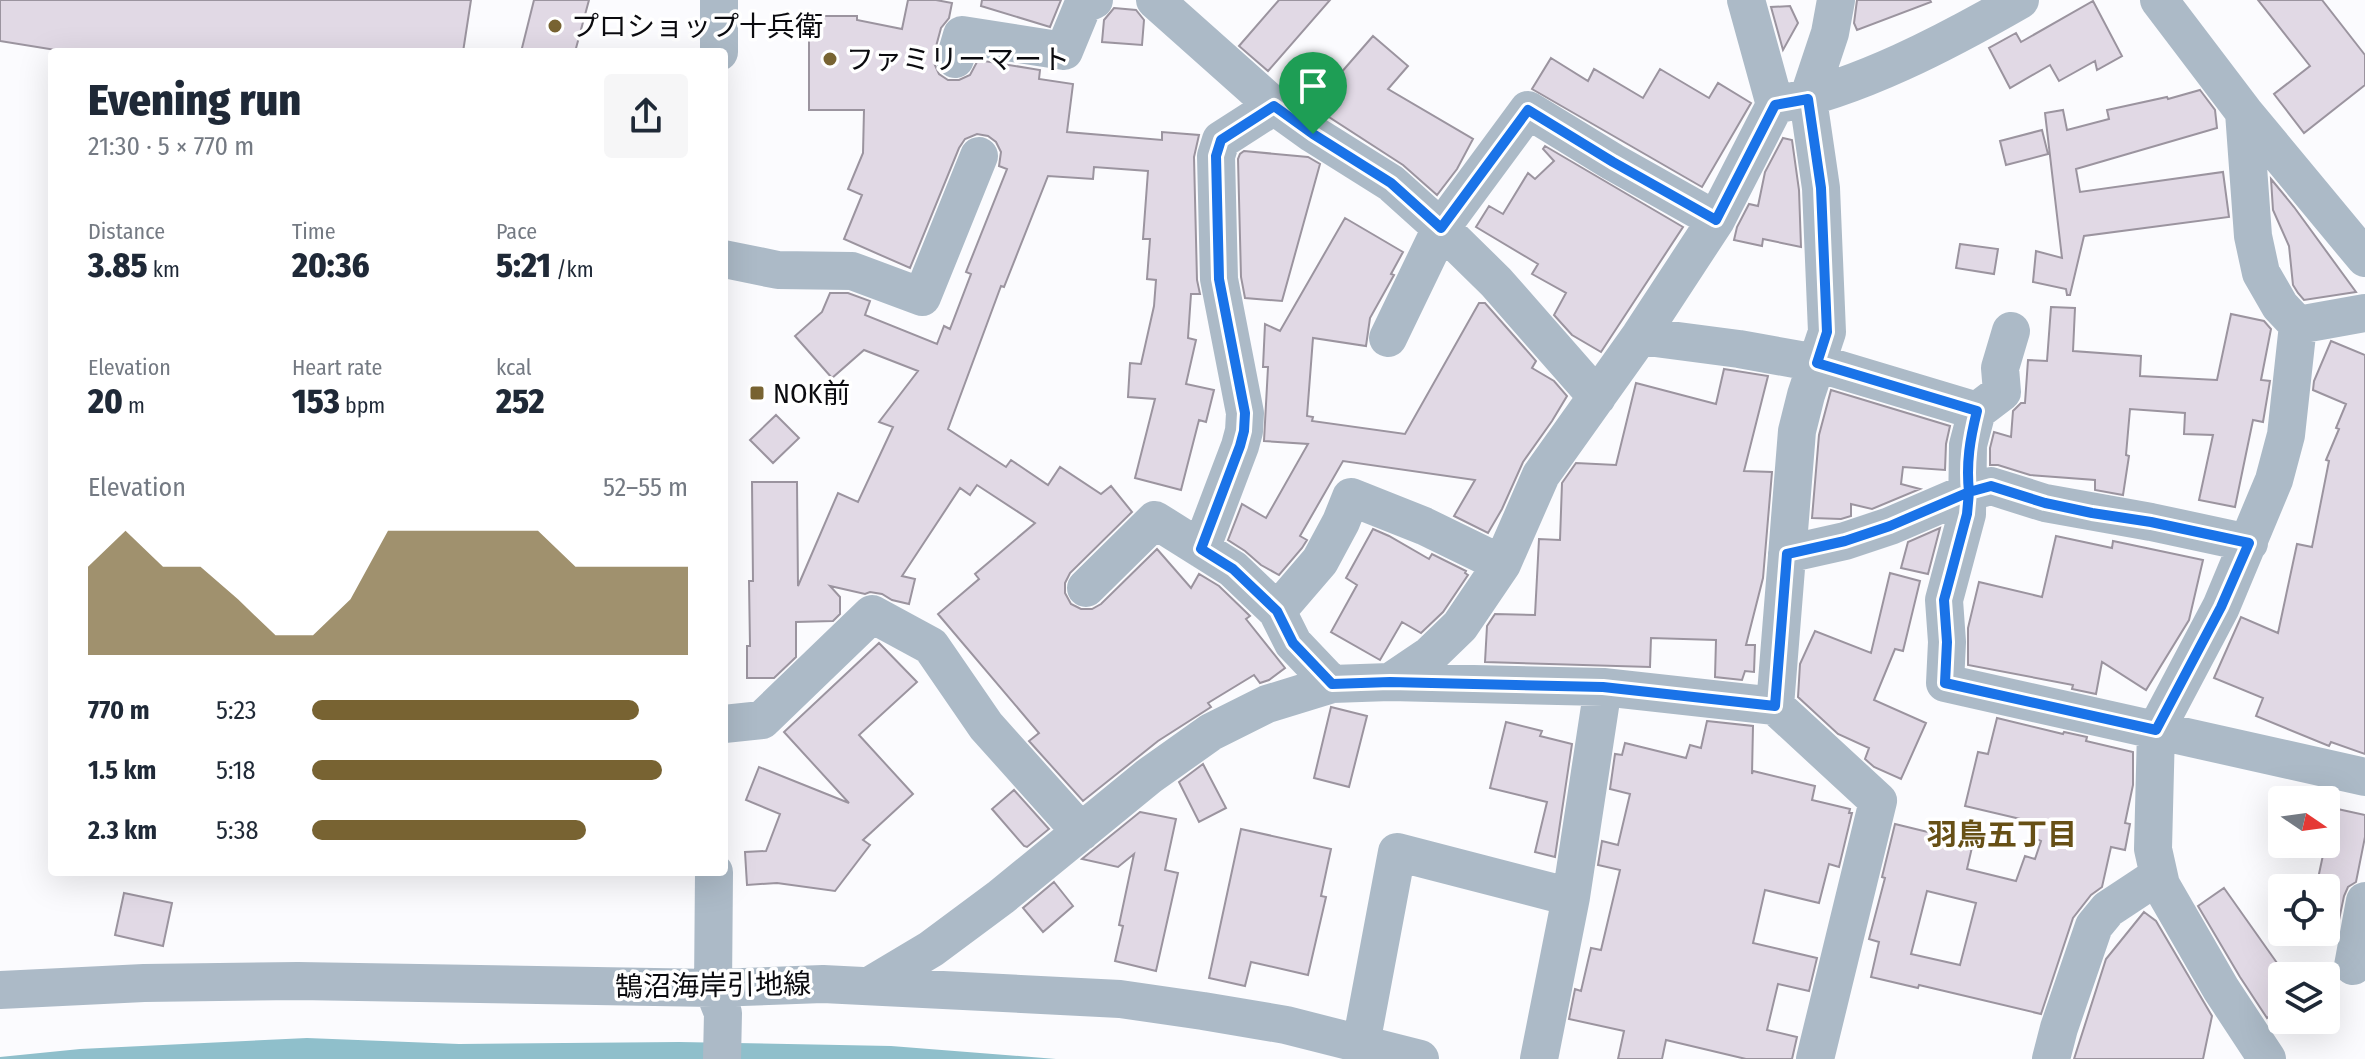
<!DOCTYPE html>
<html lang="en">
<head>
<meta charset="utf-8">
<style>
	body { margin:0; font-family:"Fira Sans Condensed","Noto Sans JP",sans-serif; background:#f6f6f7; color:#1f2937; height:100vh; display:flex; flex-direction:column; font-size:30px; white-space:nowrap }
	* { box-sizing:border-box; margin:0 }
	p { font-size:26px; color:#747a83 }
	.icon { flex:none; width:44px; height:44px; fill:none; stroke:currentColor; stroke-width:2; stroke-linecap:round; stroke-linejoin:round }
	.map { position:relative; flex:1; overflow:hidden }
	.side { position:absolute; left:48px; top:48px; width:680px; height:828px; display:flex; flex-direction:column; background:#fff; border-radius:8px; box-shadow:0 8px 32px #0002 }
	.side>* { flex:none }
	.needle { width:52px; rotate:103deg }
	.tools { position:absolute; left:2268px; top:786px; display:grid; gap:16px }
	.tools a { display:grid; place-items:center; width:72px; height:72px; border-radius:8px; background:#fff; box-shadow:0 8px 32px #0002; font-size:40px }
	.pin { position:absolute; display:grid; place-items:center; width:68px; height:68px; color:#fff; margin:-82px -34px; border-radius:50% 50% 50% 0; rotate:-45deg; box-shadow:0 0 8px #0007 }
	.pin .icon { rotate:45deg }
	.round { display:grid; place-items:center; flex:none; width:84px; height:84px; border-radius:8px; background:#f6f6f7 }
	.summary { display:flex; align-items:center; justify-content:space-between; height:136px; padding:0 40px }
	h1 { font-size:44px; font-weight:800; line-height:60px }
	.figures { display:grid; grid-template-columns:repeat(3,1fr); gap:12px; height:136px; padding:8px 40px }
	.figures div { display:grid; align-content:center }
	.figures b { font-size:34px; font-weight:800 }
	.figures small { font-size:22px; font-weight:400 }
	.figures p { font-size:22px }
	.chart { height:224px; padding:16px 40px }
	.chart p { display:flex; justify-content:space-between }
	.chart svg { width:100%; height:144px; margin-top:8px; fill:#786332; opacity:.7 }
	ul { padding:0 40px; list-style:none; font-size:26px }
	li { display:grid; grid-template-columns:128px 96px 1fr; align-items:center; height:60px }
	li i { height:20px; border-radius:10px; background:#786332 }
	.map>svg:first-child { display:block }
</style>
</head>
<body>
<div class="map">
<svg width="2365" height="1059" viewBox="0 0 2365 1059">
	<rect width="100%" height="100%" fill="#fbfbfe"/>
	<!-- water -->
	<path fill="#8fbfcb" d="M307,1038L459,1044L679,1042L891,1046L1056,1059H0V1057L80,1049Z"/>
	<!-- building -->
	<path fill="#e1d9e5" stroke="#9b949f" stroke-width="2" fill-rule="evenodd" d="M0,0H471L463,52H68L0,41Z
		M534,0H589L575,52H521Z
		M908,0H936L952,3L949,18L941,28L934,54V63L939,74L948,80H959L970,75L978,60L1040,70L1039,79L1073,84L1067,132L1162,140V132L1199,135L1194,157L1197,280L1200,294H1191L1188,338L1196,340L1186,384L1214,390L1206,422L1199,420L1181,490L1135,478L1155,399L1128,397L1130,363L1141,364L1154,306L1156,280L1147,279L1150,239H1143L1148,171L1094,167L1093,179L1048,176L1004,287L1001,286L948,429L1006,467L1011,460L1048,485L1060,467L1101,494L1111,486L1132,512L1070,573L1065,583V593L1071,604L1081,609H1092L1101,604L1157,549L1191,588L1199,574L1219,586L1250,616L1246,619L1285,668L1269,680L1260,683L1254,675L1208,703L1211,707L1158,741L1083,801L1029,741L1039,733L938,614L979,579L975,574L1035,523L977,485L970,495L960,488L902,576L915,579L909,604L892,600L882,594L870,592L865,594L830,586L840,597V614L833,621L796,622V657L774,678H747V646H750L749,581H753L752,482H797L798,586L838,493L858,502L893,427L879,422L918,371L864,350L832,378L795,336L822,312L830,293H848L870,301L865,315L937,344L944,326L950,329L971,274L966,272L1007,169L999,166L1001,152L996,142L988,136L977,134L965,139L959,148L910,268L844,239L862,195L848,189L863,153L864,110H809V16H857V20L902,29Z
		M982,0H1061L1050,27L981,6Z
		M1279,0H1330L1268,71L1239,46Z
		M1857,0H1930L1931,2L1857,30L1854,23Z
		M2258,0H2322L2365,55V85L2304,133L2274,94L2310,66Z
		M2093,1L2122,56L2097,70L2095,61L2059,81L2050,65L2010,88L1989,48L2016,33L2021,42Z
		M1790,6L1798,23L1783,50L1771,7Z
		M1114,8L1136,10L1144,20L1142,45L1102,42L1104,20Z
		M1373,36L1408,66L1388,89L1473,139L1457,169L1437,195L1403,165L1312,106Z
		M1551,58L1588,81L1594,69L1643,98L1660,69L1709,98L1718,83L1751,103L1702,187L1532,89Z
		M2200,90L2215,110L2217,128L2076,169L2080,192L2223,172L2229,217L2084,236L2070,295H2067L2066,289L2033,282L2036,251L2062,258L2045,113L2063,110L2067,130L2109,119L2107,110L2167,97L2168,99Z
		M2042,130L2048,154L2006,165L2000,141Z
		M1783,138L1792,140L1799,190L1801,247L1763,239L1762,246L1734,240L1737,227L1749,204L1758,206L1765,172Z
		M1545,146L1683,227L1601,352L1572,335L1554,315L1566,293L1532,274L1538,264L1476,227L1489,206L1503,214L1528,173L1535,179L1554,161L1543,149Z
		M1244,151L1308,157L1320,164L1282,301L1245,298L1241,277L1238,159L1240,154Z
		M2271,179L2294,207L2356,292L2304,300L2298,293L2293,285L2289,246L2273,210Z
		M1345,218L1403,252L1391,274L1394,275L1370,318L1366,346L1313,338L1307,416L1313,417L1312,421L1405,434L1479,303H1485L1536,361L1532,368L1554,381L1567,396L1552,421L1523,462L1502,509L1488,533L1454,516L1475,480L1343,461L1300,536L1307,540L1302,548L1279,575L1261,565L1245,551L1228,540L1242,504L1266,518L1308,444L1264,441L1268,367H1263L1265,324L1280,331Z
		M1960,244L1998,249L1994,274L1956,268Z
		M2051,307L2075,308L2073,351L2141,356L2140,376L2217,380L2231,314L2264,321L2271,329L2261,380L2270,381L2263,422L2253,420L2235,507L2199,500L2213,435L2184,434L2185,413L2130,409L2126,455L2129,456L2123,495L2095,490V480L2030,475L1998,465H1990V448L1994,432L2011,437L2013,411L2021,403H2025L2028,360L2047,361Z
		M2331,341L2365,355V754L2331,742L2329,746L2256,716L2263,698L2214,678L2241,617L2278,633L2297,544L2312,547L2329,461L2326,460L2339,429L2336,428L2346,404L2313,390L2314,381Z
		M1724,369L1768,376L1744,471L1772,472L1763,578L1746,645H1755L1754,672L1745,671L1742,680L1715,677L1716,640L1651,638L1650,667L1485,662L1487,626L1495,614L1535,615L1539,539L1560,540L1562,483L1576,463L1616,465L1636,383L1716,404Z
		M1831,390L1950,426L1946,444L1945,470L1903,467L1901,484L1920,489L1872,509L1851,504V516L1841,519L1812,518L1819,435Z
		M776,415L799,438L773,463L750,440Z
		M1940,528L1928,574L1901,568L1908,542Z
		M1373,529L1389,536L1429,559L1432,554L1466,571L1465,573L1468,575L1443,612L1421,633L1402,622L1380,660L1331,632L1357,585L1346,578Z
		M2056,536L2112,548L2113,541L2203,560L2189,620L2146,690L2102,662L2096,694L2072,689L2073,685L1968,665V628L1979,582L2042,597Z
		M1890,573L1920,581L1903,651L1895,649L1874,700L1926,723L1901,779L1874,767L1865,759L1869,748L1838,734L1798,697L1800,664L1815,631L1871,653Z
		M879,643L917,682L859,735L913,794L863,840L870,845L835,891L777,883L747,885L745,852L766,851L780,814L746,800L759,767L849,803L784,732Z
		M1331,707L1367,716L1349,787L1314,778Z
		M1997,718L2063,734L2064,732L2087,737L2086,741L2133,752V785L2125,823L2130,824L2125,850L2111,847L2102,887L2091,895L2073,918L2041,1014L1919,985L1918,988L1871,977L1879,942L1869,939L1885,878L1882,877L1895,824L1973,843L1967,869L2016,881L2025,856L2035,859L2041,841L2032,837L2035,828L2028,826L2029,821L1965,806L1978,752L1988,754ZM1927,891L1976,903L1960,965L1911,954Z
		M1707,721L1753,726L1752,774L1753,771L1815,786L1812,800L1850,809L1849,813H1852L1839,867L1829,864L1819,903L1765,890L1753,943L1817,958L1809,991L1778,984L1767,1030L1797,1037L1792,1059H1746L1666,1040L1662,1059H1618L1624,1031L1569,1019L1575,989L1581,991L1591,948L1601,950L1620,870L1598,865L1602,841L1618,845L1630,794L1610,789L1615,754L1622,755L1625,743L1686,758L1690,745L1701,748Z
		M1506,722L1542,731L1540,736L1572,744L1555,857L1535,852L1547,802L1490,788Z
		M1203,764L1226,808L1199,822L1179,782Z
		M1014,790L1049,829L1027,847L1024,846L992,809Z
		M2333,808L2365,815V837L2356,882L2348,887L2344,896L2336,934L2326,932V888H2316Z
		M1140,812L1176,819L1165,870L1178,873L1156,971L1115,961L1123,926L1119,925L1134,854L1118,867L1082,859Z
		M1241,829L1331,849L1321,896L1326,897L1308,975L1251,962L1245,986L1209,978Z
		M1054,882L1073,906L1043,932L1023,908Z
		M2224,888L2282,970V1007L2267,1018L2240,977L2198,906Z
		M124,893L172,903L163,946L115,935Z
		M2144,912L2156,921L2212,1016L2203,1059H2074L2106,959Z"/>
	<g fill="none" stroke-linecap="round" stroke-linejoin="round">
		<!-- minor -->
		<path stroke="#acbac7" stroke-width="38" d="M1155,0L1274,106L1313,134L1391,183L1441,228L1496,282L1597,397
			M1746,0L1775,105
			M2159,0L2244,112L2365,258
			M719,52V0
			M955,59L962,35L1064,51L1083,5L1094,0
			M2244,112L2253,236L2261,273L2280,306L2298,325L2286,435L2274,480L2221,607L2156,730L2153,849L2161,885L2221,989L2267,1059
			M724,259L778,270L852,271L922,297L979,156
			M2298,325L2365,313
			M2011,331L2000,368L2002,392L1977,411L1968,445L1967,514L1944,600L1947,642L1945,683L2365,777
			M1640,336L1739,349L1817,363L1977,411
			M1388,338L1441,228L1528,110L1613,162L1716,220
			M1201,549L1240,446L1244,431L1245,413L1219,279L1216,156L1221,140L1274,106
			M1787,554L1845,541L1890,526L1969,492L1991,486L2045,503L2151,522L2249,543
			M1086,588L1155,520L1233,569L1277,611L1293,643L1332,684
			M1277,611L1320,561L1341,522L1351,497L1424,526L1502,564
			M1390,682L1430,655L1460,626L1502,564L1541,475L1640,336L1716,220L1775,105C1858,89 1947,42 2020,0
			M724,724L762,720L872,614L931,646L986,726L1081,832
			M714,872L713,988L723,1013L722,1059
			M2353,966L2365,901
			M869,986L931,949L1001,897L1149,776L1211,732L1267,704L1332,684L1390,682L1603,687L1775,706
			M0,990L144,983L298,981L713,988L823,984L1120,999L1203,1011L1286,1025L1420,1059
			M1361,1044L1397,852L1571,897
			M1539,1059L1571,897L1603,687
			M1815,1059L1878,801L1775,706L1797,431L1806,395L1827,332L1821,188L1808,99L1830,33L1836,0
			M2051,1059L2059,1028L2094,926L2108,909L2158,876"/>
	</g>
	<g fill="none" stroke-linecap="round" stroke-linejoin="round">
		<!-- route casing -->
		<g stroke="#fff" stroke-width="16">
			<path id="route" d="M1313,134L1274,106L1221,140L1216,156L1219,279L1245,413L1244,431L1240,446L1201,549L1233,569L1277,611L1293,643L1332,684L1390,682L1603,687L1775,706L1787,554L1845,541L1890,526L1969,492L1967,514L1944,600L1947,642L1945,683L2156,730L2221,607L2249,543L2151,522L2092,513L2045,503L1991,486L1969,492C1966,463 1970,439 1977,411L1817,363L1827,332L1821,188L1808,99L1775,105L1716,220L1613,162L1528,110L1441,228L1391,183L1313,134"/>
		</g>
		<!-- route -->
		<use href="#route" stroke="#1a73e8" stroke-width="10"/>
	</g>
	<!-- markers -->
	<g fill="#786332" stroke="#fff" stroke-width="3">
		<circle cx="555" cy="26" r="8"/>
		<circle cx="830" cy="59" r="8"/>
		<rect x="749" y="385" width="16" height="16" rx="4"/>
	</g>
	<g text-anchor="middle" stroke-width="7" stroke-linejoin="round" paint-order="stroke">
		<!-- poi labels -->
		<g font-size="28" fill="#0b0b0f" stroke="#fff" text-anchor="start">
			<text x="571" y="36">プロショップ十兵衛</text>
			<text x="846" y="69">ファミリーマート</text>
			<text x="773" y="403">NOK前</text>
		</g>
		<!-- street labels -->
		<g font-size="28" fill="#0b0b0f" stroke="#fff">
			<text transform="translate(713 985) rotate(-1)" y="10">鵠沼海岸引地線</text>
		</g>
		<!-- neighbourhood labels -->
		<g font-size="30" font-weight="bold" fill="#675016" stroke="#fff">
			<text x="2002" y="845">羽鳥五丁目</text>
		</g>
	</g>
</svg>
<div class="tools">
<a><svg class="needle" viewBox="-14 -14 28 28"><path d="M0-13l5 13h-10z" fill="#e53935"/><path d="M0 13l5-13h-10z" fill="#747a83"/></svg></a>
<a><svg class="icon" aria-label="locate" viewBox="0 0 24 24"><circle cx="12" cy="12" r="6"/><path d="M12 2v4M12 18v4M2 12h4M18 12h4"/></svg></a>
<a><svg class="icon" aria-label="layers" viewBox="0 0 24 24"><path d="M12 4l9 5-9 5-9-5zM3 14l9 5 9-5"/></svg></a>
</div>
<div class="pin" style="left:1313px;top:134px;background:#1e9e55"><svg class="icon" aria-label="arrive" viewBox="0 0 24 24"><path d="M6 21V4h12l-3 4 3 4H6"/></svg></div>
<section class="side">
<div class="summary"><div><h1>Evening run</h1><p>21:30 · 5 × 770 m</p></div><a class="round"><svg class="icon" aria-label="share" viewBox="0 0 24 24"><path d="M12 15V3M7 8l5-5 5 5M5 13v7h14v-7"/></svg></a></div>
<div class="figures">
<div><p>Distance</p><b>3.85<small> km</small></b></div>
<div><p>Time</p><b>20:36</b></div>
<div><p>Pace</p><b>5:21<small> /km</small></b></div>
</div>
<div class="figures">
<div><p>Elevation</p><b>20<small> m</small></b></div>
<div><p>Heart rate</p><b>153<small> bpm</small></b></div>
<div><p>kcal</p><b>252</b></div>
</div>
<div class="chart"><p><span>Elevation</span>52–55 m</p>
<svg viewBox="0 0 160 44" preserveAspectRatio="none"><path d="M0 44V17L10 6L20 17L30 17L40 27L50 38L60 38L70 27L80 6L90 6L100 6L110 6L120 6L130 17L140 17L150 17L160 17V44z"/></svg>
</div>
<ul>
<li><b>770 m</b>5:23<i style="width:87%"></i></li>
<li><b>1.5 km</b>5:18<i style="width:93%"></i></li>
<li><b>2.3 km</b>5:38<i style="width:73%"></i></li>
</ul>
</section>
</div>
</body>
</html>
